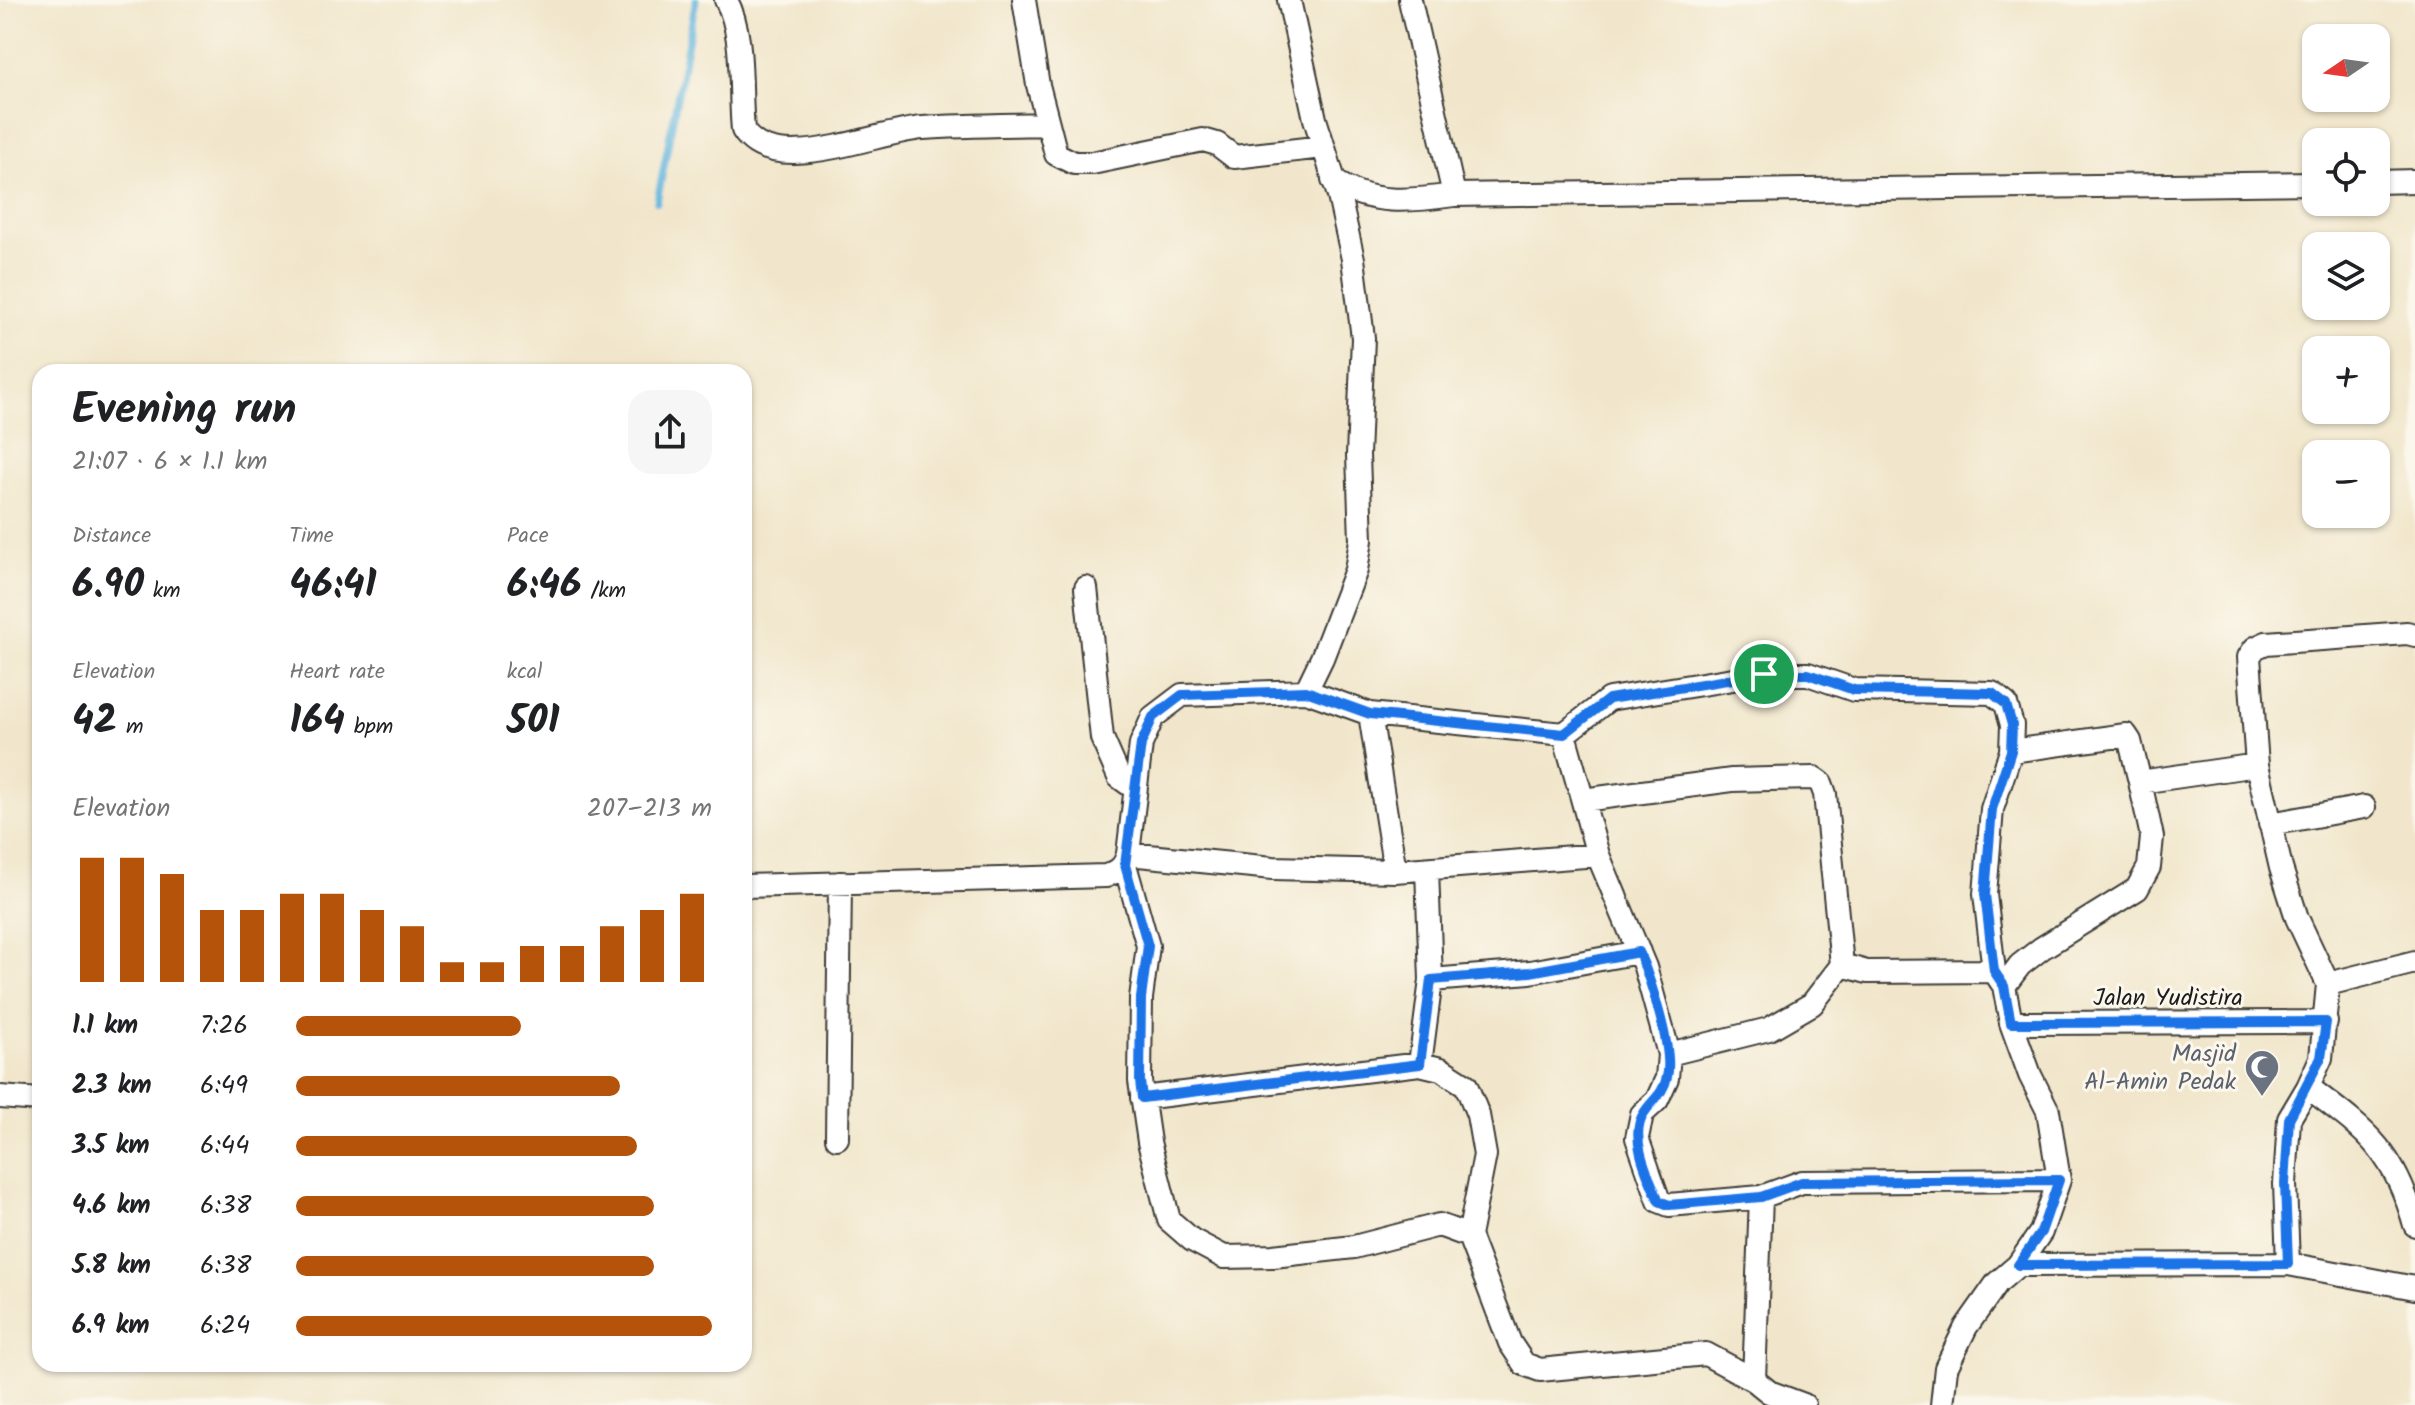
<!DOCTYPE html>
<html lang="en">
<head>
<meta charset="utf-8">
<style>
	body { margin:0; font-family:Kalam,sans-serif; background:#f6f6f6; color:#202124; height:100vh; display:flex; flex-direction:column; font-size:30px; white-space:nowrap }
	* { box-sizing:border-box; margin:0 }
	p { font-size:26px; color:#757577 }
	.icon { flex:none; width:44px; height:44px; fill:none; stroke:currentColor; stroke-width:2; stroke-linecap:round; stroke-linejoin:round }
	.map { position:relative; flex:1; overflow:hidden }
	.panel { position:absolute; left:32px; top:364px; width:720px; height:1008px; display:flex; flex-direction:column; background:#fff; border-radius:24px; box-shadow:0 2px 6px #0004 }
	.panel>* { flex:none }
	.needle { width:52px; rotate:257deg }
	.tools { position:absolute; left:2302px; top:24px; display:grid; gap:16px }
	.tools a { display:grid; place-items:center; width:88px; height:88px; border-radius:16px; background:#fff; box-shadow:0 2px 6px #0004; font-size:40px }
	.pin { position:absolute; display:grid; place-items:center; width:68px; height:68px; color:#fff; margin:-34px; border:4px solid #fff; border-radius:50%; box-shadow:0 2px 8px #0007 }
	.round { display:grid; place-items:center; flex:none; width:84px; height:84px; border-radius:24px; background:#f6f6f6 }
	.summary { display:flex; align-items:center; justify-content:space-between; height:136px; padding:0 40px }
	h1 { font-size:44px; font-weight:600; line-height:60px }
	.stats { display:grid; grid-template-columns:repeat(3,1fr); gap:12px; height:136px; padding:8px 40px }
	.stats div { display:grid; align-content:center }
	.stats b { font-size:40px; font-weight:600 }
	.stats small { font-size:22px; font-weight:400 }
	.stats p { font-size:22px }
	.chart { height:224px; padding:16px 40px }
	.chart p { display:flex; justify-content:space-between }
	.chart svg { width:100%; height:144px; margin-top:8px; stroke:#b45309; stroke-width:6 }
	ul { padding:0 40px; list-style:none; font-size:26px }
	li { display:grid; grid-template-columns:128px 96px 1fr; align-items:center; height:60px }
	li i { height:20px; border-radius:10px; background:#b45309 }
	.map>svg:first-child { display:block }
</style>
</head>
<body>
<div class="map">
<svg width="2415" height="1405" viewBox="0 0 2415 1405">
	<rect width="100%" height="100%" fill="#fbf7ec"/>
	<filter id="ink" filterUnits="userSpaceOnUse"><feTurbulence type="fractalNoise" baseFrequency=".0125" numOctaves="2"/><feDisplacementMap in="SourceGraphic" scale="16" xChannelSelector="R" yChannelSelector="G"/><feConvolveMatrix kernelMatrix="1 2 1 2 8 2 1 2 1" color-interpolation-filters="sRGB"/></filter>
	<filter id="wash" filterUnits="userSpaceOnUse"><feTurbulence type="fractalNoise" baseFrequency=".006" numOctaves="4" result="noise"/><feDisplacementMap in="SourceGraphic" scale="32" xChannelSelector="R" yChannelSelector="G"/><feGaussianBlur stdDeviation="1.8" result="paint"/><feColorMatrix in="noise" values="0 0 0 0 0 0 0 0 0 0 0 0 0 0 0 0 0 1.4 0 .05"/><feComposite in="paint" operator="in"/></filter>
	<g filter="url(#wash)">
		<rect width="100%" height="100%" fill="#f1e6cb"/>
		<g fill="none" stroke-linecap="round" stroke-linejoin="round">
			<!-- stream -->
			<path stroke="#62b5dd" stroke-width="7" d="M657,202L696,0"/>
		</g>
	</g>
	<g filter="url(#ink)">
		<g fill="none" stroke-linecap="round" stroke-linejoin="round">
			<!-- minor casing -->
			<g stroke="#3c3a36" stroke-width="26">
				<path id="minor" d="M726,0C745,34 739,91 743,130C773,179 877,131 923,128C964,125 1006,125 1047,124
					M1024,0L1038,85L1056,154L1074,163H1092L1203,140L1217,144L1234,157L1323,147
					M1289,0L1315,119L1339,196L1353,259L1363,338L1358,455L1361,540L1356,570L1322,658L1306,691
					M1410,0L1454,195
					M1333,180C1369,206 1412,201 1454,195L2316,183
					M2376,182L2415,181
					M1086,588L1102,738L1119,777L1134,788
					M1370,714L1564,734L1609,699L1764,674H1808L1854,690L1992,693L2006,704L2012,725L2011,751L1992,809L1988,858L1985,894L1994,971L2004,986L2011,1023L2030,1075L2048,1111L2059,1180L2041,1232L2018,1265L1997,1283L1966,1327L1946,1368L1942,1405
					M1564,734L1598,855L1645,967L1669,1054L1667,1078L1657,1100L1642,1114L1637,1138L1659,1201L1669,1205L1761,1197L1802,1182L2059,1180
					M2011,751L2126,735L2130,741L2140,782L2257,765L2281,868L2297,918L2328,984L2321,1058L2308,1087C2367,1132 2394,1150 2415,1225
					M2257,765L2249,657L2255,648L2266,643L2407,633L2415,635
					M1583,800L1732,780L1814,778L1821,783L1825,794L1842,965
					M2270,824L2364,807
					M1128,854L1273,868L1395,871L1598,855
					M1125,865L1148,946L1141,998L1140,1081L1149,1142L1169,1220L1192,1240L1224,1257L1273,1256L1354,1247L1439,1225L1469,1236
					M744,886L1106,876C1118,871 1124,868 1128,854L1141,744L1153,717L1182,695L1306,691L1370,714L1395,871
					M1431,980L1530,972L1639,952
					M2328,984L2415,962
					M2004,986L2020,965L2042,948L2137,889L2149,867L2152,837L2140,782
					M2011,1023L2326,1022
					M1669,1054L1769,1029L1812,1004L1842,965L1867,972L1994,971
					M1420,1064L1431,980L1427,869
					M0,1097L40,1100
					M1142,1098L1420,1064L1441,1069L1466,1085L1478,1115L1485,1155L1469,1236L1510,1343L1524,1364L1540,1370L1706,1354L1754,1380L1769,1392L1804,1405
					M837,1138L840,883
					M2288,1264L2285,1184L2289,1119L2308,1087
					M2018,1265L2288,1264L2415,1288
					M1754,1380L1761,1197"/>
			</g>
			<!-- minor -->
			<use href="#minor" stroke="#fff" stroke-width="22"/>
		</g>
	</g>
	<g fill="none" stroke-linecap="round" stroke-linejoin="round" filter="url(#ink)">
		<!-- route casing -->
		<g stroke="#fff" stroke-width="16">
			<path id="route" d="M1764,674H1808L1854,690L1992,693L2006,704L2012,725L2011,751L1992,809L1985,894L1994,971L2004,986L2011,1023L2326,1022L2321,1058L2289,1119L2285,1184L2288,1264L2018,1265L2041,1232L2059,1180L1802,1182L1761,1197L1669,1205L1659,1201C1649,1178 1628,1136 1644,1113C1652,1100 1663,1095 1667,1077C1674,1050 1650,979 1639,952L1530,972L1431,980L1420,1064L1142,1098L1140,1081L1141,998L1148,946L1125,865L1141,744L1153,717L1182,695L1306,691L1370,714L1564,734L1609,699Z"/>
		</g>
		<!-- route -->
		<use href="#route" stroke="#1a73e8" stroke-width="10"/>
	</g>
	<!-- icons -->
	<defs>
		<g id="mosque-pin" transform="scale(1.8)"><path d="M0 17L-7.5 6A9.5 9.5 0 1 1 7.5 6Z" fill="#6b7280" stroke="#fbf7ec"/><path d="M3.5-4.9A6 6 0 1 0 3.5 4.9A5 5 0 1 1 3.5-4.9Z" fill="#fff"/></g>
	</defs>
	<g fill-rule="evenodd">
		<use href="#mosque-pin" x="2262" y="1067"/>
	</g>
	<g text-anchor="middle" stroke-width="6" stroke-linejoin="round" paint-order="stroke">
		<!-- street labels -->
		<g font-size="24" fill="#1c1c1c" stroke="#fbf7ec">
			<text x="2168" y="1005">Jalan Yudistira</text>
		</g>
		<!-- worship labels -->
		<g font-size="24" fill="#5b616d" stroke="#fbf7ec" text-anchor="end">
			<text x="2236" y="1061">Masjid<tspan x="2236" dy="28">Al-Amin Pedak</tspan></text>
		</g>
	</g>
</svg>
<div class="tools">
<a><svg class="needle" viewBox="-14 -14 28 28"><path d="M0-13l5 13h-10z" fill="#e53935"/><path d="M0 13l5-13h-10z" fill="#757577"/></svg></a>
<a><svg class="icon" aria-label="locate" viewBox="0 0 24 24"><circle cx="12" cy="12" r="6"/><path d="M12 2v4M12 18v4M2 12h4M18 12h4"/></svg></a>
<a><svg class="icon" aria-label="layers" viewBox="0 0 24 24"><path d="M12 4l9 5-9 5-9-5zM3 14l9 5 9-5"/></svg></a>
<a>+</a>
<a>−</a>
</div>
<div class="pin" style="left:1764px;top:674px;background:#1e9e55"><svg class="icon" aria-label="arrive" viewBox="0 0 24 24"><path d="M6 21V4h12l-3 4 3 4H6"/></svg></div>
<section class="panel">
<div class="summary"><div><h1>Evening run</h1><p>21:07 · 6 × 1.1 km</p></div><a class="round"><svg class="icon" aria-label="share" viewBox="0 0 24 24"><path d="M12 15V3M7 8l5-5 5 5M5 13v7h14v-7"/></svg></a></div>
<div class="stats">
<div><p>Distance</p><b>6.90<small> km</small></b></div>
<div><p>Time</p><b>46:41</b></div>
<div><p>Pace</p><b>6:46<small> /km</small></b></div>
</div>
<div class="stats">
<div><p>Elevation</p><b>42<small> m</small></b></div>
<div><p>Heart rate</p><b>164<small> bpm</small></b></div>
<div><p>kcal</p><b>501</b></div>
</div>
<div class="chart"><p><span>Elevation</span>207–213 m</p>
<svg viewBox="0 0 160 44" preserveAspectRatio="none"><path d="M5 44V6M15 44V6M25 44V11M35 44V22M45 44V22M55 44V17M65 44V17M75 44V22M85 44V27M95 44V38M105 44V38M115 44V33M125 44V33M135 44V27M145 44V22M155 44V17"/></svg>
</div>
<ul>
<li><b>1.1 km</b>7:26<i style="width:54%"></i></li>
<li><b>2.3 km</b>6:49<i style="width:78%"></i></li>
<li><b>3.5 km</b>6:44<i style="width:82%"></i></li>
<li><b>4.6 km</b>6:38<i style="width:86%"></i></li>
<li><b>5.8 km</b>6:38<i style="width:86%"></i></li>
<li><b>6.9 km</b>6:24<i style="width:100%"></i></li>
</ul>
</section>
</div>
</body>
</html>
